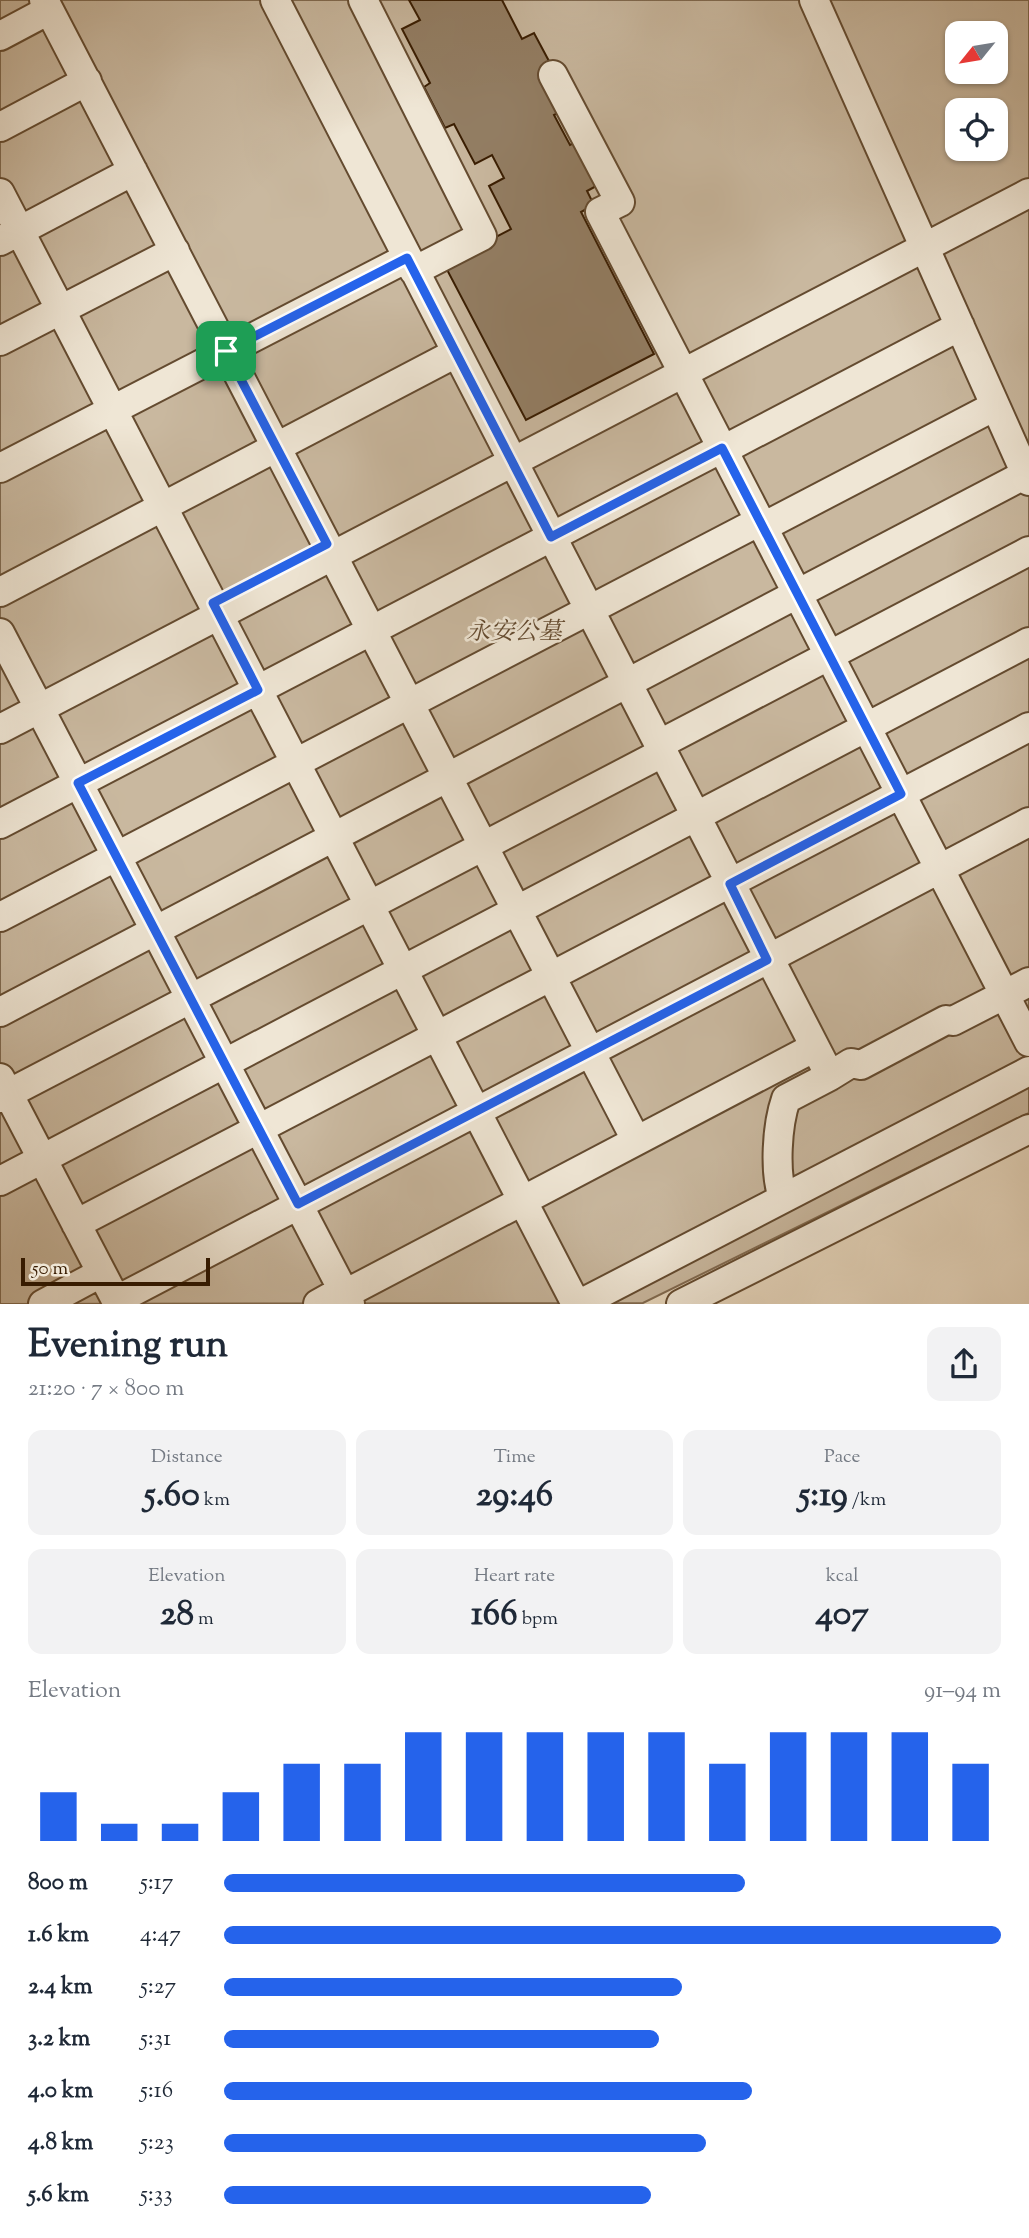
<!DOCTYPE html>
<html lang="en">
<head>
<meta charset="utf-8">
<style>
	body { margin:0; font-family:"Sorts Mill Goudy","Noto Serif SC",serif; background:#f2f2f3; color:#1f2937; height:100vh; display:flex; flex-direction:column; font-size:26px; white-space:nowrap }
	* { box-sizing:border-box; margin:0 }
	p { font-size:23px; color:#747a83 }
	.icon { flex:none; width:38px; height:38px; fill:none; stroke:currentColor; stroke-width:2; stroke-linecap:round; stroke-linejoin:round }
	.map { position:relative; height:1304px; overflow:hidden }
	.drawer { display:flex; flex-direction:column; background:#fff; flex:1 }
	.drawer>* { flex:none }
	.needle { width:46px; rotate:240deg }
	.fabs { position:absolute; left:945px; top:21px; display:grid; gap:14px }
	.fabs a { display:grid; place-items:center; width:63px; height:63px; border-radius:14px; background:#fff; box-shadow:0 2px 5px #0004; font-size:35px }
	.scale { position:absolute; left:21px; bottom:18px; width:189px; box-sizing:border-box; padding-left:7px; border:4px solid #381c01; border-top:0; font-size:19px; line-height:24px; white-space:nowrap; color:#381c01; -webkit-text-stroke:5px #efe6d5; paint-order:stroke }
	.pin { position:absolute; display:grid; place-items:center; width:60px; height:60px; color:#fff; margin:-30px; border-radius:14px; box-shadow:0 4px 10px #0006 }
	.round { display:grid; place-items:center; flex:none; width:74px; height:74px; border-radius:14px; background:#f2f2f3 }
	.head { display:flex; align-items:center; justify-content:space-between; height:119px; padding:0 28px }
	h1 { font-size:38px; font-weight:700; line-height:52px }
	.metrics { display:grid; grid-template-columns:repeat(3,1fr); gap:10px; height:119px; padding:7px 28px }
	.metrics div { display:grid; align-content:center; border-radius:14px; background:#f2f2f3; text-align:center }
	.metrics b { font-size:35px; font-weight:700 }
	.metrics small { font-size:19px; font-weight:400 }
	.metrics p { font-size:19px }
	.chart { height:196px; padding:14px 28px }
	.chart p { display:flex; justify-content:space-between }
	.chart svg { width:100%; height:126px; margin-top:7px; stroke:#2563eb; stroke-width:6 }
	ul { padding:0 28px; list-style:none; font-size:23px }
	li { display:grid; grid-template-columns:112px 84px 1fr; align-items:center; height:52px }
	li i { height:18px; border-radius:9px; background:#2563eb }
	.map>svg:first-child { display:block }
</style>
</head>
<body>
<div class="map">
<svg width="1029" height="1304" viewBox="0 0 1029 1304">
	<rect width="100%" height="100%" fill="#e7d8bf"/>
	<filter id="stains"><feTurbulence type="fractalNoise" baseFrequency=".00286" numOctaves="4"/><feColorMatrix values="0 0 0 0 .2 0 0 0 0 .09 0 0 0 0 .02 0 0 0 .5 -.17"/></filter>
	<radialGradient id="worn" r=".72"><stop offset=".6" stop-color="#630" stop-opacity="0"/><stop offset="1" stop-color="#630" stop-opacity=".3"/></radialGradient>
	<!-- green -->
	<path fill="#c9b89f" stroke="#806a50" stroke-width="2" fill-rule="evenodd" d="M0,0H1029V1113L643,1303L0,1304ZM957,33H996V72H957ZM957,110H996V149H957Z"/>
	<!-- building -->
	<path fill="#937e64" stroke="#381c01" stroke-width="2" d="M409,0H502L522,39L534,33L550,63L564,110L554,115L570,145L578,141L600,184L587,191L594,205L581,212L654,354L526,420L444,264L511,229L489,186L504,178L492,155L475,164L454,124L445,128L424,87L430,83L402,29L420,20Z"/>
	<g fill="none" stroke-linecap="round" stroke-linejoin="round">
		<!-- minor casing -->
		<g stroke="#644b30" stroke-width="32">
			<path id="minor" d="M44,0L636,1140
				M275,0L830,1076L786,1099C777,1125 774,1172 783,1198
				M363,0L482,236L414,271
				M814,0L1029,481
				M0,36L49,10
				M553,75L620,202L600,212L1029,1042
				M0,127L87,81
				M0,193L576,1304
				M0,241L133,171
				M0,341L175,251
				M723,450L960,326
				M0,468L407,258
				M763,527L995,406
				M0,592L456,353
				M0,633L350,1304
				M0,729L1029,193
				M658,745L1029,551
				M0,824L722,448
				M0,917L760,521
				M0,1012L1026,474
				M830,1076L851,1063L861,1065L946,1020L953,1021L1029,982
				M0,1078L118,1304
				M0,1098L662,753
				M0,1181L1029,642
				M76,1224L1029,727
				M345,1294L815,1047
				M117,1300L1029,822
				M43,1304L101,1273
				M318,1304L343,1290
				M580,1304L1029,1071
				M681,1304L1029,1129"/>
		</g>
		<!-- minor -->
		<use href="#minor" stroke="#efe6d5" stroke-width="28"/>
	</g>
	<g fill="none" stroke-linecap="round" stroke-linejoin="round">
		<!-- route casing -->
		<g stroke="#fff" stroke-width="14">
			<path id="route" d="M407,258L551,537L722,448L901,794L730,884L767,960L298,1204L78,783L258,690L213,603L327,544L226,351Z"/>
		</g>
		<!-- route -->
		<use href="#route" stroke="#2563eb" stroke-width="9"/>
	</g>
	<g text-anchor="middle" stroke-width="5" stroke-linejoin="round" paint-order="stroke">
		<!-- park labels -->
		<g font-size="24" font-style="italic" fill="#644b30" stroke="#efe6d5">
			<text x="514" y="639">永安公墓</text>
		</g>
	</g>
	<rect width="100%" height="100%" filter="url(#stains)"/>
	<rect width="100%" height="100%" fill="url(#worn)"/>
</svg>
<div class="fabs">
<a><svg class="needle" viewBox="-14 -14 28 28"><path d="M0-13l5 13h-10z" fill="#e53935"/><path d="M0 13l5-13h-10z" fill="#747a83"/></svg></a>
<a><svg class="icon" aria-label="locate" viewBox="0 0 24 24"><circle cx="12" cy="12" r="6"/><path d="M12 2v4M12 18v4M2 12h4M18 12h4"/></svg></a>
</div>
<div class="scale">50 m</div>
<div class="pin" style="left:226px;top:351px;background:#1e9e55"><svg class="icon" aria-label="arrive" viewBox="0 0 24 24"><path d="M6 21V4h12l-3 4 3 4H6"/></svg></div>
</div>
<section class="drawer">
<div class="head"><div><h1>Evening run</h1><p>21:20 · 7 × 800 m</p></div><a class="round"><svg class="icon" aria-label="share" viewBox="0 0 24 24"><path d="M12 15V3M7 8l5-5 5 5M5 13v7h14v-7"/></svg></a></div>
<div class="metrics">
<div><p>Distance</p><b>5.60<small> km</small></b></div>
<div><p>Time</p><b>29:46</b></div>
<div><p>Pace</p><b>5:19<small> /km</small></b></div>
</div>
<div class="metrics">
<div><p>Elevation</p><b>28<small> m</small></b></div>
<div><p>Heart rate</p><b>166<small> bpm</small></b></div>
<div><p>kcal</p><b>407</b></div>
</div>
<div class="chart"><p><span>Elevation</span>91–94 m</p>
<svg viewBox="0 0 160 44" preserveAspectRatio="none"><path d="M5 44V27M15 44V38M25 44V38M35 44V27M45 44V17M55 44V17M65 44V6M75 44V6M85 44V6M95 44V6M105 44V6M115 44V17M125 44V6M135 44V6M145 44V6M155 44V17"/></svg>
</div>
<ul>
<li><b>800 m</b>5:17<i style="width:67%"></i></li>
<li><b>1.6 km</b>4:47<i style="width:100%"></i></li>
<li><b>2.4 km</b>5:27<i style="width:59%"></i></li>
<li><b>3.2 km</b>5:31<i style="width:56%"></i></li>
<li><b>4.0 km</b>5:16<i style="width:68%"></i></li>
<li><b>4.8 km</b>5:23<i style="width:62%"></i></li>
<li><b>5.6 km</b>5:33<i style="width:55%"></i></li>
</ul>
</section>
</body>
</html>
